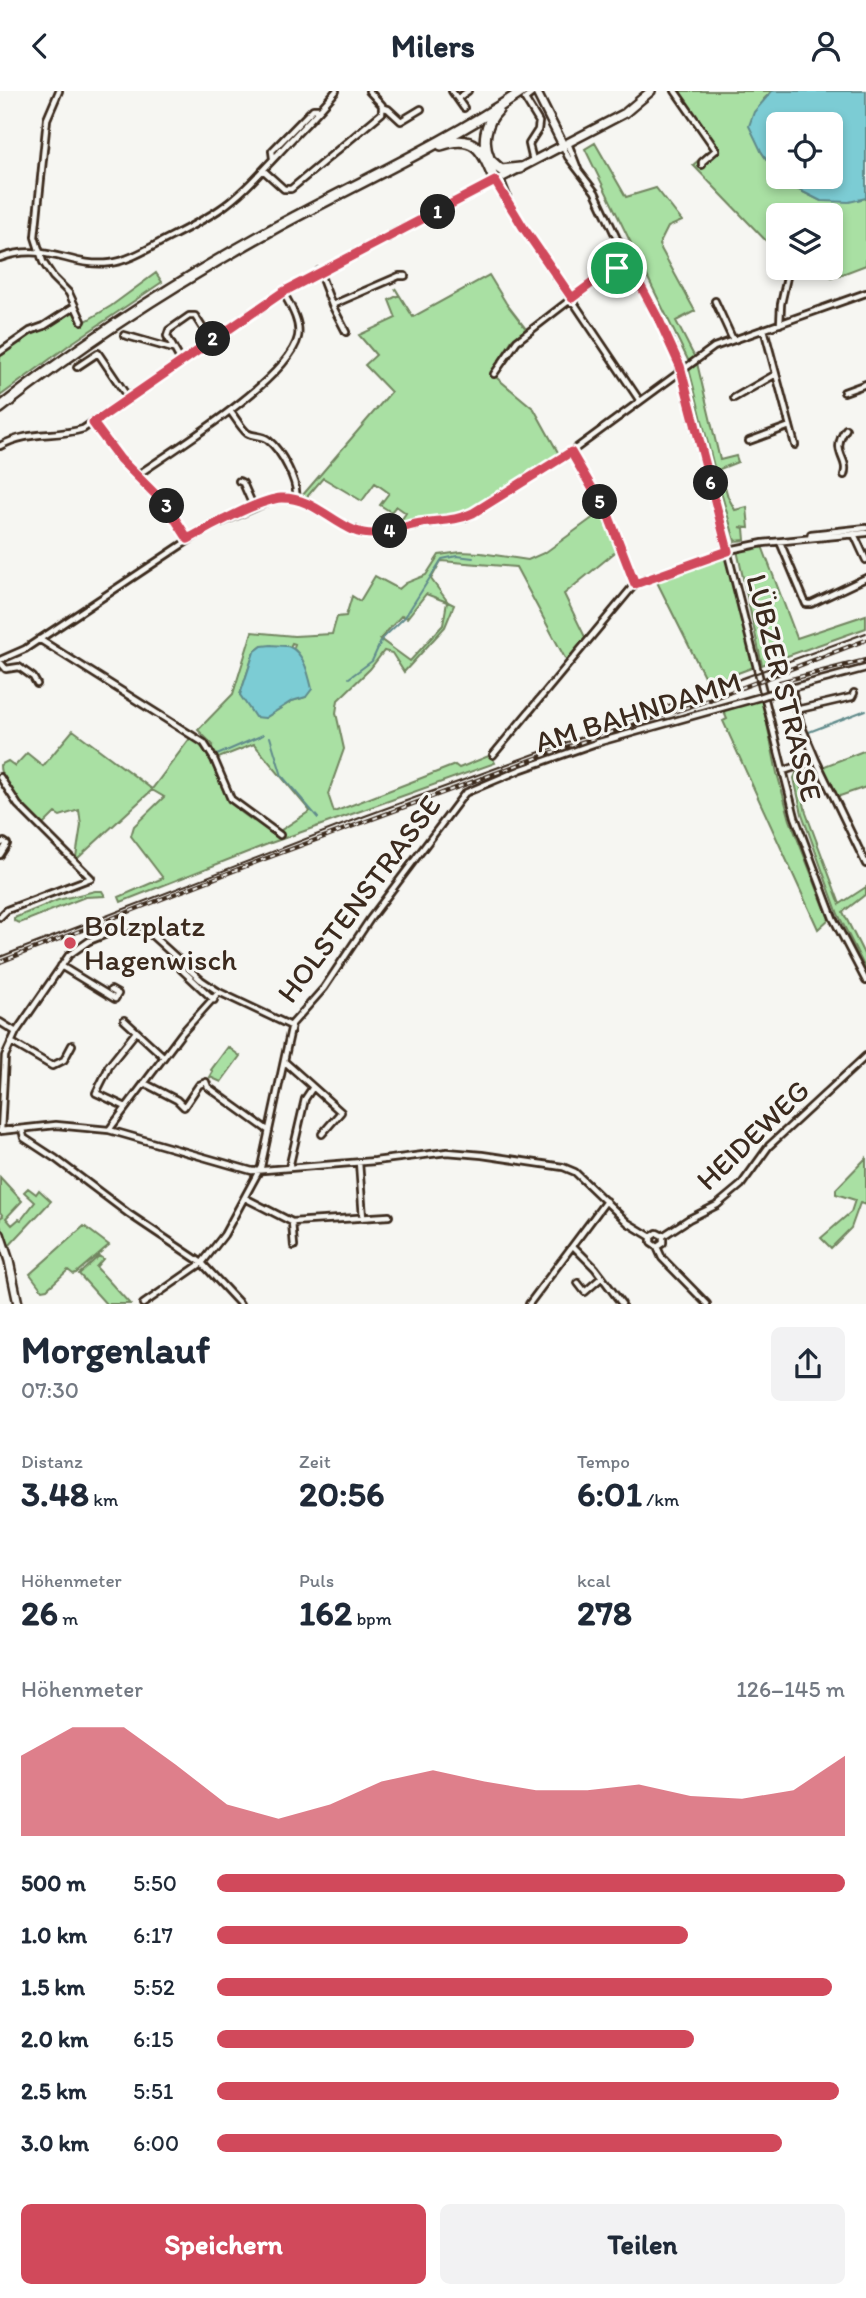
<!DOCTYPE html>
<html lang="de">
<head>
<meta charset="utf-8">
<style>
	body { margin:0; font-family:Itim,sans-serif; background:#f2f2f3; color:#1f2937; height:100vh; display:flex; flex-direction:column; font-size:26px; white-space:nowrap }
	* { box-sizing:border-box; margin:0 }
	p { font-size:23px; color:#747a83 }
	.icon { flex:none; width:38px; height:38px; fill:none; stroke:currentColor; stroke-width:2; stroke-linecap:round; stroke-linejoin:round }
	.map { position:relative; height:1213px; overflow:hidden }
	.side { display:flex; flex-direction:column; background:#fff; flex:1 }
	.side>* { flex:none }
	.buttons { position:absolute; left:766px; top:21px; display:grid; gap:14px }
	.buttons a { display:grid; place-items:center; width:77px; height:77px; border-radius:10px; background:#fff; box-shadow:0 4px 10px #0003; font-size:35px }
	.pin { position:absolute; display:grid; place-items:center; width:60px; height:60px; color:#fff; margin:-30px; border:4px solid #fff; border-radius:50%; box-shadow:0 2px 7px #0007 }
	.km { position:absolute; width:35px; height:35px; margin:-18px; border-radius:50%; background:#222; color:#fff; font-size:19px; line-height:35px; text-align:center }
	.round { display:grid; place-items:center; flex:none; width:74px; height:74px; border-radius:10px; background:#f2f2f3 }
	.overview { display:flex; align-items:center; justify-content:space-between; height:119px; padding:0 21px }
	h1 { font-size:38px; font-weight:700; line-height:52px }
	.figures { display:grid; grid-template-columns:repeat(3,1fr); gap:10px; height:119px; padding:7px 21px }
	.figures div { display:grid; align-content:center }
	.figures b { font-size:35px; font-weight:700 }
	.figures small { font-size:19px; font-weight:400 }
	.figures p { font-size:19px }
	.chart { height:196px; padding:14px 21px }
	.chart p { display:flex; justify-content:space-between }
	.chart svg { width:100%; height:126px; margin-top:7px; fill:#d1495b; opacity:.7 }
	.action { display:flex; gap:14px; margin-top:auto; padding:14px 21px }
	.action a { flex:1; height:80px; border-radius:10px; background:#d1495b; color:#fff; font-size:28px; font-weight:700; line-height:80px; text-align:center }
	.action a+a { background:#f2f2f3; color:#1f2937 }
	ul { padding:0 21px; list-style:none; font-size:23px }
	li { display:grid; grid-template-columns:112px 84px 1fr; align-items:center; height:52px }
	li i { height:18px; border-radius:9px; background:#d1495b }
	header { display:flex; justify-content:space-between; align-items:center; height:91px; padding:0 21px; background:#fff; font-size:32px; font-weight:700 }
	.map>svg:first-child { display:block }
</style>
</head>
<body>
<header><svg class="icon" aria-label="back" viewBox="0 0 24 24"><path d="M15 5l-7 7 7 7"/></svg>Milers<svg class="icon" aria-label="person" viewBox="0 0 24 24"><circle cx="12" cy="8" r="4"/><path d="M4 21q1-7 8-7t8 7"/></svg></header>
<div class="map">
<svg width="866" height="1213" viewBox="0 0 866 1213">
	<rect width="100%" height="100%" fill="#f6f6f2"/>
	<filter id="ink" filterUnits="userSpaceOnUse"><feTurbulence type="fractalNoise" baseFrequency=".0143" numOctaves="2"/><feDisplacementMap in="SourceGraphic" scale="14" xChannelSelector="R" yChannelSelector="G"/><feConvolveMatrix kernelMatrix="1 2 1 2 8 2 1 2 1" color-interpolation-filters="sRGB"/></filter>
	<g filter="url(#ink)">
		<!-- green -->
		<path fill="#a9e0a3" stroke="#728560" stroke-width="2" fill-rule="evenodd" d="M671,0H772L764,8L761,60L781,90L821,110H849L866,107V174L832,187L827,177H831V124H779V156L773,157L693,74L711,58Z
			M595,52L626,106L656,97L682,130L668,136L659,154L695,220L676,230L695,267L689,271L585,58Z
			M156,182L162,191L69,254L0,305V263L17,251L21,252L20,249L33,240L43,238L74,218L81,233L111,215Z
			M489,184L506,212L526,238L512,249L491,282L534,318L560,365L480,415L459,425L396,437L406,422L396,415L391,421L380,414L389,402L375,392L362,410L323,387L306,407L302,405L391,301L365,274L376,264L359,244L396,227L389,209L399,204L395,197L413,226Z
			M697,272L720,369L736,365L738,371L715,380L689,278Z
			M722,385L728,406L735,419L747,416L749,437L740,436L744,437L745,449L735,450L717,387Z
			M602,420L619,458L564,503L586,548L567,571L516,476L441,470L431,488L448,511L454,514L445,536L404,581L392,562L384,560L370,578L338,609L336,622L344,658L328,703L334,721L455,674L459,677L491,664L495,672L268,753L121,811L119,806L163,787L131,745L134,735L164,706L152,699L78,767L76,766L81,734L79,719L60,725L55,722L43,734C27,720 0,696 0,674L8,670L15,675L27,662L43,675L73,639L152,698L191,646L211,665L230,709L240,717L238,719L253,730L256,729L278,741L310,720L254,653L216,668L210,657L213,654L198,639L233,603L252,541L294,545L332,543L337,526L346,525L352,505L360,510L375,485L399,498L406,492L426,484L439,464L461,461L481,462L528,469L546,461ZM426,503L447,511L443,534L410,570L380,548L402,524L407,527ZM292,552L295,553L293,559C309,575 310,585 306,606L292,610L265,627L240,604L254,561L262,555L290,556Z
			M762,455L797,547L866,524V537L762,574L737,459Z
			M726,466L754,576L708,593L656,489Z
			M762,608L777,682L790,729L829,828L818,838L723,630L727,628L722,617Z
			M866,659V696L837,706L822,676Z
			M813,672L815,674L798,683L806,722L840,813L866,796V803L843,821L866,867V879L838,823L802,723L794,687L798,678Z
			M95,800H102L105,805L85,806L20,832L14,830V827L19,825L58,809Z
			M228,956L240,965L221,991L210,986L213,981L211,979Z
			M866,1067V1114L860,1112L851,1137L831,1157L821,1147L851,1121L855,1109L836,1103V1098Z
			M0,1086L22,1110L6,1127L12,1134L19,1128L21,1129L35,1111L24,1101L28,1097L36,1103L39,1099L51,1110L9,1155L0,1134V1127L3,1125L0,1121Z
			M84,1135L109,1154L76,1182L73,1183L68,1179L47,1198L42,1199L30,1183Z
			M99,1165L103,1168L96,1176L130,1213H106L79,1183Z"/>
		<!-- water -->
		<path fill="#7bccd4" stroke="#618b8b" stroke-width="2" fill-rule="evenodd" d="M772,0H866V107L849,111L821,110L781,90L761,60L749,35L754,21ZM831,33V86H779V33Z
			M271,554C276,555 285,554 290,556C304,562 309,585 312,598L306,606L292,610L265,627L255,626L240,604L254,561L262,555Z"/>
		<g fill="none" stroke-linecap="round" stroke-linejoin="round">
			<!-- stream -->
			<path stroke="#618b8b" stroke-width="2" d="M349,587L372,570L382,548L405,526L442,468L457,465L473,467
				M809,641L866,619
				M270,646L282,685L318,727
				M217,664L263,644"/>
			<!-- minor casing -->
			<g stroke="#3b2a1e" stroke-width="10">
				<path id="minor" d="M59,0L47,28L35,146L43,171L53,186L69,202L82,230
					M452,0L464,17
					M675,0L716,59L702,71V74
					M458,7L468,0
					M383,17L388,18L401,30L421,18
					M568,52L578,78
					M563,55L568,66L595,101L628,171L669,248L680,275L795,726L833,827L866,890
					M273,67L272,60L313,18H320
					M533,70L529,53L538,39L539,31L525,8L535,0
					M263,79L284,98H291L382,22V14L369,0
					M500,87L507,105
					M0,167C47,150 70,177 110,172C127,170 144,160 159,152C180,141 201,131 220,118C242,103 260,82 278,63C297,42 318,22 336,0
					M319,180L332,214L346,241
					M715,210L733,249
					M332,214L399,185H405
					M780,233L781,213L789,177
					M764,238L795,354
					M124,244L173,258
					M0,261L30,240L44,235L75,215
					M181,270L167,245L169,239L189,225H195L211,250
					M77,276L98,262L129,308
					M494,283L517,250L596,189L628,171
					M844,301L866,293
					M734,307L776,283
					M230,320C235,326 241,337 247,342C253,346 262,344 268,349C281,359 299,392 296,408
					M93,332L120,368L166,414L188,448
					M749,350L790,335
					M0,355C29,339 53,347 83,338L283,201L495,90L523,136L640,310
					M571,361L609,427L635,493
					M844,384C850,367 829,362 846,338
					M136,385C172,360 289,288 298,246C301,231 290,214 283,201
					M239,390L243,392L254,417
					M854,443L866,469
					M810,447L811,443L866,437
					M780,451L806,513H811L866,487
					M39,548L204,652L214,668L231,708L280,744
					M0,569L25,558L204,439L272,409L283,407L300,409L349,437L369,443L388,441L417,433L466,426L571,361L714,256L866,202
					M0,571L6,578L19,576L33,586L37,593
					M769,603L866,577
					M796,619L852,606L854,602
					M493,664L635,493L734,458L763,452L866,442
					M816,669L866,773
					M783,680L816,669L801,634L791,596
					M0,686L18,714L91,787L7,819L0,826
					M0,752L4,751L7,753L0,764
					M61,875L115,908L118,903L111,899
					M181,878L214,909
					M124,929L164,966
					M0,931L16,941
					M11,951L52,975L64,969L72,954
					M284,970L341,1021L322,1043
					M108,976L136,941
					M108,978L96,1002L126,1016
					M144,992L177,1009L184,1016L199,994L206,991L208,996L269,1040
					M22,1038L24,1047L56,1068L129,1123L202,1172L240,1213
					M109,1039L182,942L219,901
					M0,1040L56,1034L109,1039L252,1080L375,1070L447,1061L482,1064L563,1076L575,1081L628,1132L651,1146
					M1,1040L5,965L16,941L69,864L89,850L114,840L132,835L145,838L201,889L219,901L291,935
					M359,1071L363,1127
					M289,1077L305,1008L313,996
					M245,1107L292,1131L389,1125
					M292,1131L294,1155
					M663,1145L689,1128L717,1114L741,1094L769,1055L866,965
					M651,1146L657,1142L663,1145
					M651,1146V1152L657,1156
					M573,1155L595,1177L622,1213
					M657,1156L662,1167L707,1213
					M657,1156L663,1152V1145
					M578,1192L585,1201L602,1186
					M143,1213L202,1172L224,1144L261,1076L292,933L324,897L370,828L465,702L522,678L596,652L760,606
					M529,1213L606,1110"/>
			</g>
			<!-- major casing -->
			<g stroke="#3b2a1e" stroke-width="12">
				<path id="major" d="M536,0L563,54
					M495,90L625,22L651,0
					M0,1143L9,1170L18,1213"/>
			</g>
			<!-- highway casing -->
			<g stroke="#3b2a1e" stroke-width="14">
				<path id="highway" d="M441,54C477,41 483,62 495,90
					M489,67C482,51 485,32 498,19
					M491,70L501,79L520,77
					M0,317C85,250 177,191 271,139C355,93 443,54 523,0"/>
			</g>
			<!-- minor -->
			<use href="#minor" stroke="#f6f6f2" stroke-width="4.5"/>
			<!-- major -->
			<use href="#major" stroke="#f6f6f2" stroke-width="7"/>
			<!-- highway -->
			<use href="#highway" stroke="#f6f6f2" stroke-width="9"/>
			<!-- tram -->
			<path stroke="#3b2a1e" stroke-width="2" d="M0,866L365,725L866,542"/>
			<!-- rail casing -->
			<g stroke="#3b2a1e" stroke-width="4.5">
				<path id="rail" d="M780,591L866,569
					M0,871L259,770L561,658L715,607L866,549"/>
			</g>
			<!-- rail -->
			<use href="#rail" stroke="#f6f6f2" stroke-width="2" stroke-dasharray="5" stroke-linecap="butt"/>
			<!-- minor-bridge casing -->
			<g stroke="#3b2a1e" stroke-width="10" stroke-linecap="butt">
				<path id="minor-bridge" d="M760,606L769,603"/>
			</g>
			<!-- minor-bridge -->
			<use href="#minor-bridge" stroke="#f6f6f2" stroke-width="4.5"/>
		</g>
	</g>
	<g fill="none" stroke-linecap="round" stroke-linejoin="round" filter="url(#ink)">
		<!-- route casing -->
		<g stroke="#fff" stroke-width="14">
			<path id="route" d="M495,90L523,136L572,207L600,186L628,171L659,229L680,275L728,460L635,493L609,426L571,361L473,422C455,431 435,429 416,433C402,436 388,443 374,443C367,443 360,442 353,439C328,428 310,406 281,407C261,408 207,437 188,448L166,414L120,368L93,332L283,201Z"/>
		</g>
		<!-- route -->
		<use href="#route" stroke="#d1495b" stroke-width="9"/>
	</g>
	<!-- markers -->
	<circle fill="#d1495b" stroke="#f6f6f2" stroke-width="2.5" cx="70" cy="852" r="7"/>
	<g text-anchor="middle" stroke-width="6" stroke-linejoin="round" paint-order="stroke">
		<!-- street labels -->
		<g font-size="30" fill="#3b2a1e" stroke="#f6f6f2">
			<text transform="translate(784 597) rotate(76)" y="10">LÜBZER STRASSE</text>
			<text transform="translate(638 621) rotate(-17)" y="10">AM BAHNDAMM</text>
			<text transform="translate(359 808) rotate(-53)" y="10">HOLSTENSTRASSE</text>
			<text transform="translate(753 1044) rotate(-44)" y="10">HEIDEWEG</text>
		</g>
		<!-- poi labels -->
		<g font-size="30" fill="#3b2a1e" stroke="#f6f6f2" text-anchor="start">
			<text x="84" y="845">Bolzplatz<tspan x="84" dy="34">Hagenwisch</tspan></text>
		</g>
	</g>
</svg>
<div class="buttons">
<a><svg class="icon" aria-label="locate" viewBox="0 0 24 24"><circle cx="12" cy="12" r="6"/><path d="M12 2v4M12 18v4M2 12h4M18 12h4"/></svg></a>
<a><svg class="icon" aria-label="layers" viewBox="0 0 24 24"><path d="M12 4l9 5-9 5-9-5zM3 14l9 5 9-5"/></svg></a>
</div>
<div class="pin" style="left:617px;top:177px;background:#1e9e55"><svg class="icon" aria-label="arrive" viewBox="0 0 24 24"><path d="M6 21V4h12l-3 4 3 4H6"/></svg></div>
<b class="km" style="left:438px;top:121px">1</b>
<b class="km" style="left:213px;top:248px">2</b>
<b class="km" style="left:167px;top:415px">3</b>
<b class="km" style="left:390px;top:440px">4</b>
<b class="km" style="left:600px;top:411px">5</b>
<b class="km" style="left:711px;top:392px">6</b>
</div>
<section class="side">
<div class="overview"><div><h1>Morgenlauf</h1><p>07:30</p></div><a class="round"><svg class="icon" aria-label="share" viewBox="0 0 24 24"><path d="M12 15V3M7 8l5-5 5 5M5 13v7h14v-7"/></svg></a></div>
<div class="figures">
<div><p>Distanz</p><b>3.48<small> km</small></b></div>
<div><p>Zeit</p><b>20:56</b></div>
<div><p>Tempo</p><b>6:01<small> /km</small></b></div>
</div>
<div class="figures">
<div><p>Höhenmeter</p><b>26<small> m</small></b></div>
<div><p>Puls</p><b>162<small> bpm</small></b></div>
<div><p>kcal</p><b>278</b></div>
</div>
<div class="chart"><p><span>Höhenmeter</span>126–145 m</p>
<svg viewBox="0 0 160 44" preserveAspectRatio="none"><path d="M0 44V16L10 6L20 6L30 19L40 33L50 38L60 33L70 25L80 21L90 25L100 28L110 28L120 26L130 30L140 31L150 28L160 16V44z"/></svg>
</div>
<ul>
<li><b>500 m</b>5:50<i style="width:100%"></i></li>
<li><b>1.0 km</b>6:17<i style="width:75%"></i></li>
<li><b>1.5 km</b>5:52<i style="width:98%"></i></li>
<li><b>2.0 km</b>6:15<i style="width:76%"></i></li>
<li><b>2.5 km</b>5:51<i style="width:99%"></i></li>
<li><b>3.0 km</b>6:00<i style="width:90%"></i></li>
</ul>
<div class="action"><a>Speichern</a><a>Teilen</a></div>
</section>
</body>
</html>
